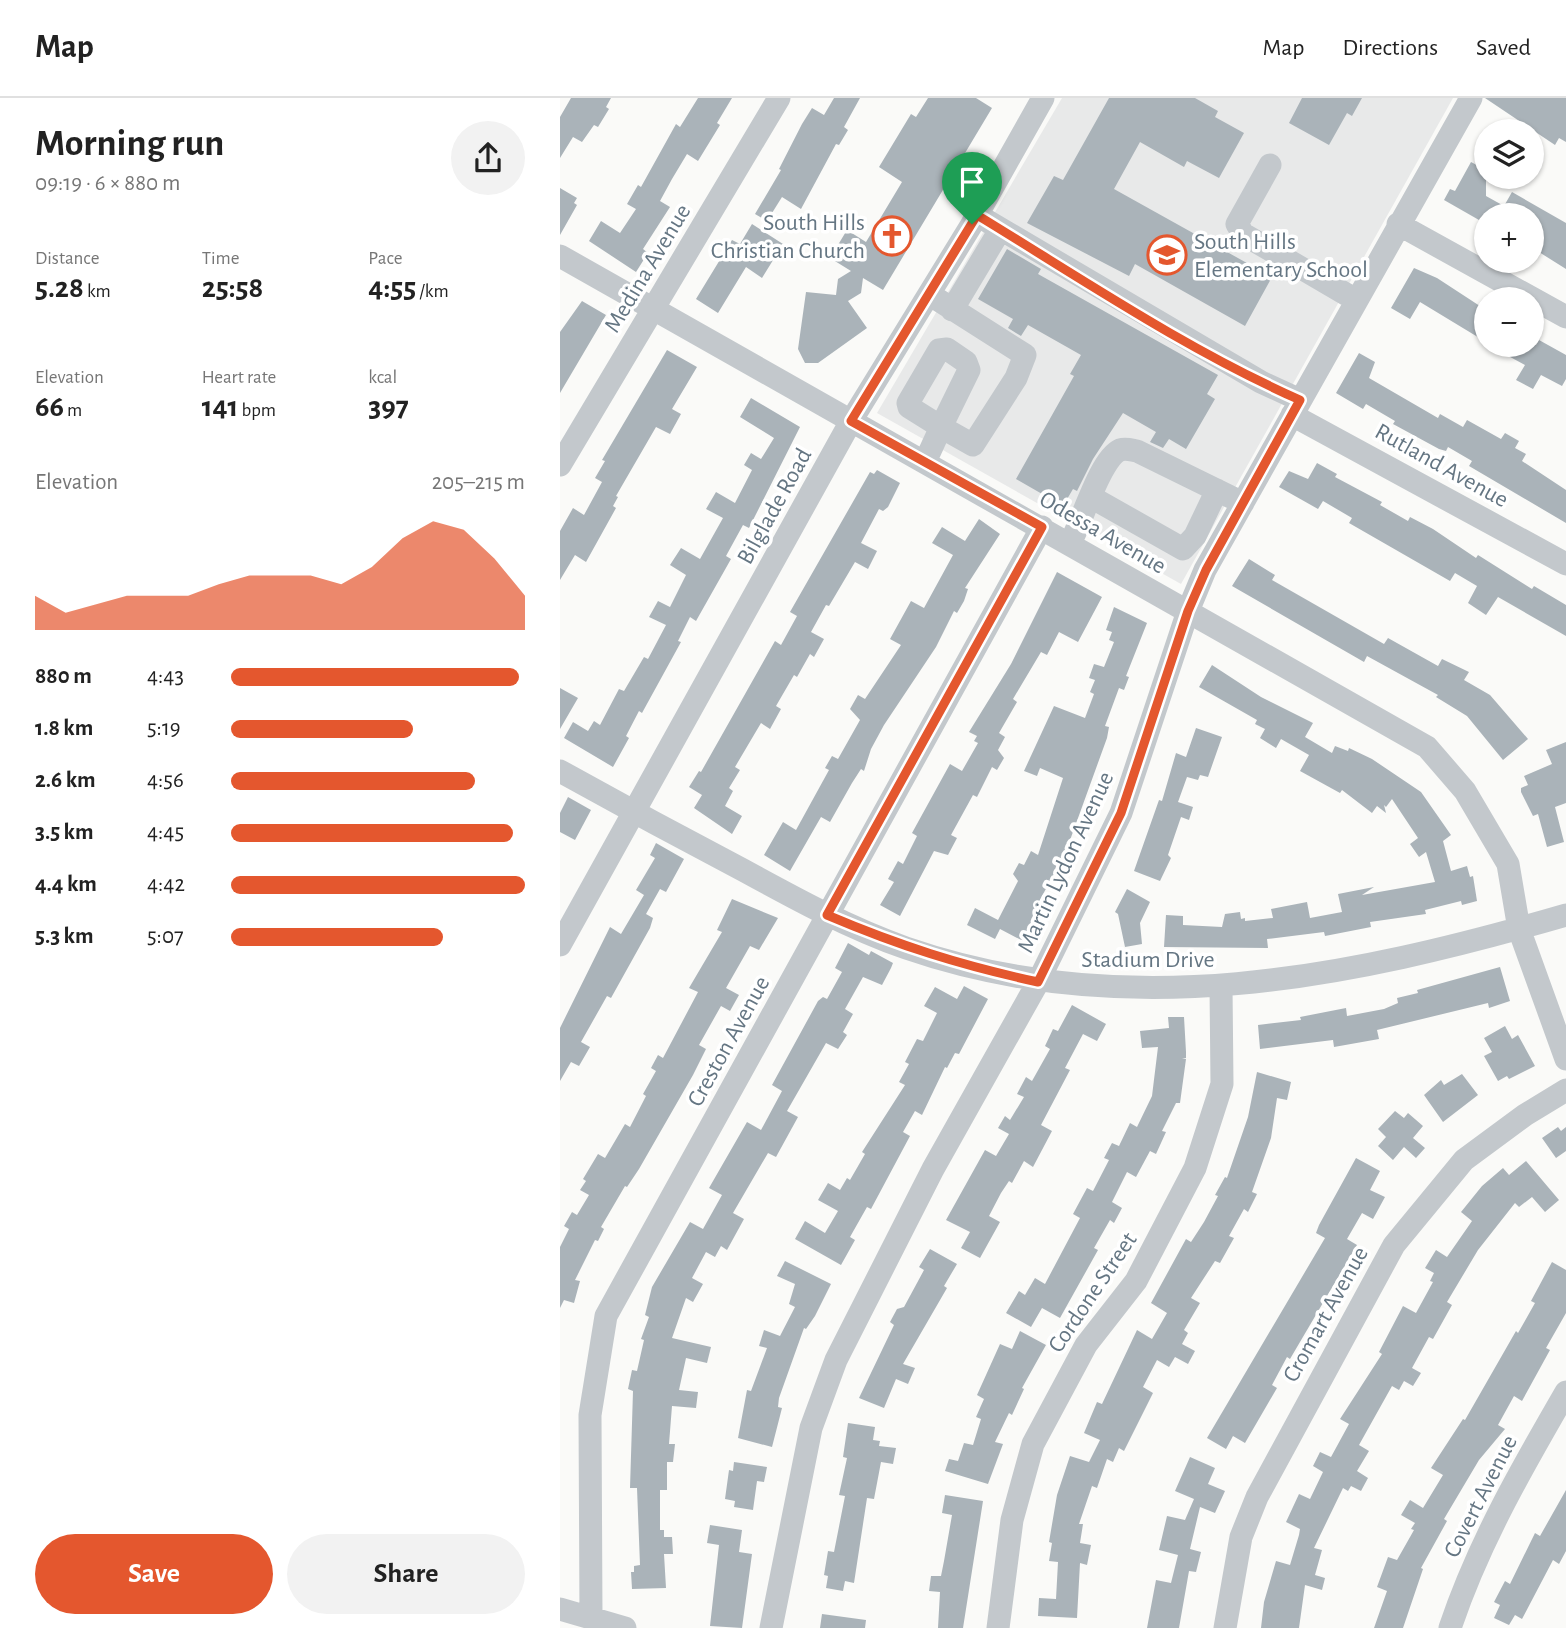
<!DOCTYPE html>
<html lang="en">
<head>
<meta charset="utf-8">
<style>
	body { margin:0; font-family:"Alegreya Sans",sans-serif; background:#f2f2f2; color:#222; height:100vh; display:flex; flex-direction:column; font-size:26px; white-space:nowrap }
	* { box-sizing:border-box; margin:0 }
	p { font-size:23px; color:#767676 }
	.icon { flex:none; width:38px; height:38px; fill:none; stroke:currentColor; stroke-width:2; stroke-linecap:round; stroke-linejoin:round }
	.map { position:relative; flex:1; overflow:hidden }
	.details { display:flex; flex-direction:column; background:#fff; width:560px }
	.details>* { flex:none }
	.fabs { position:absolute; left:914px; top:21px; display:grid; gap:14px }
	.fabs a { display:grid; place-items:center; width:70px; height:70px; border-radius:50%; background:#fff; box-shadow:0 2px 5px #0004; font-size:35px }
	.pin { position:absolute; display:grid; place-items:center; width:60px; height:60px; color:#fff; margin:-72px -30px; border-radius:50% 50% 50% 0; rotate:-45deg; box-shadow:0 0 7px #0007 }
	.pin .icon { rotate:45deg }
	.round { display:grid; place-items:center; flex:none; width:74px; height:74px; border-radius:37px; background:#f2f2f2 }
	.headline { display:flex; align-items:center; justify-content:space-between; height:119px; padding:0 35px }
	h1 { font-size:38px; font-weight:700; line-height:52px }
	.stats { display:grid; grid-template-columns:repeat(3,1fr); gap:10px; height:119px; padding:7px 35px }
	.stats div { display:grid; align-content:center }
	.stats b { font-size:30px; font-weight:700 }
	.stats small { font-size:19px; font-weight:400 }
	.stats p { font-size:19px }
	.chart { height:196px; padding:14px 35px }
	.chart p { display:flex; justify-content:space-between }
	.chart svg { width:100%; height:126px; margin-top:7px; fill:#e4572e; opacity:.7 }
	.cta { display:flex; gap:14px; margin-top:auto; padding:14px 35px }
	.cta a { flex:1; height:80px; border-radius:42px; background:#e4572e; color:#fff; font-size:28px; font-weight:700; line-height:80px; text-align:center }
	.cta a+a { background:#f2f2f2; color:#222 }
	ul { padding:0 35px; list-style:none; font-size:23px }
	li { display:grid; grid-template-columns:112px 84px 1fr; align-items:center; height:52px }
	li i { height:18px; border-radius:9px; background:#e4572e }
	header { display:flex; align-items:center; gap:42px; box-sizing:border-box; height:98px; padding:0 35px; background:#fff; border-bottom:2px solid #e0e0e0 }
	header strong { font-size:33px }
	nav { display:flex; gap:38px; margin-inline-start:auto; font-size:24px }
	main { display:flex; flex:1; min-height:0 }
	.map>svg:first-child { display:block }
</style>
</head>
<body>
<header>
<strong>Map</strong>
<nav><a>Map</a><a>Directions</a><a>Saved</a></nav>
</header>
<main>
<section class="details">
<div class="headline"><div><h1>Morning run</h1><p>09:19 · 6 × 880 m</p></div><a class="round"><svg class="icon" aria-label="share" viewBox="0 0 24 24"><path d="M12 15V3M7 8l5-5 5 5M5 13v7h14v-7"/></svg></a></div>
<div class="stats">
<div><p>Distance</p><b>5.28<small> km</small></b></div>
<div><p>Time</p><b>25:58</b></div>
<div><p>Pace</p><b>4:55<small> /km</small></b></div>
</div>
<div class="stats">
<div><p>Elevation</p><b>66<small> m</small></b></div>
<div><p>Heart rate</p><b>141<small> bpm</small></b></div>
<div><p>kcal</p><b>397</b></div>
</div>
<div class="chart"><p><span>Elevation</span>205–215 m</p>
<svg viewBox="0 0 160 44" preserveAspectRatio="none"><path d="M0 44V32L10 38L20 35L30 32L40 32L50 32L60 28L70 25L80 25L90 25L100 28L110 22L120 12L130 6L140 9L150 19L160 32V44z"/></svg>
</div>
<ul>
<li><b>880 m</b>4:43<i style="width:98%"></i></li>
<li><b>1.8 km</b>5:19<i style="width:62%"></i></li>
<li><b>2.6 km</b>4:56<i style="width:83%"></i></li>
<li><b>3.5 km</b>4:45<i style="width:96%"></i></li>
<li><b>4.4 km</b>4:42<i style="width:100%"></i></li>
<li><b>5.3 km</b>5:07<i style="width:72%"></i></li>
</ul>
<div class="cta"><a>Save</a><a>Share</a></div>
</section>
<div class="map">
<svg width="1006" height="1530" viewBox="0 0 1006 1530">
	<rect width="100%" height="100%" fill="#fafaf8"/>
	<!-- built -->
	<path fill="#e8e9e9" d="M502,0H893L621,486L317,315Z"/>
	<!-- building -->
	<path fill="#aab3b9" d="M11,0H51L46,9L49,11L38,29L34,27L22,44L13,39L0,60V19Z
		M138,0H172L157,25L160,27L138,63L127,56L112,81L100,103L110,109L83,151L88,155L76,174L29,143L41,123L60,135L76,111L67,106L78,87L81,89L116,26L120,29Z
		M274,0H300L284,29L288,32L279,47L276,46L241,111L222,99L207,123L195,116L221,72L219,71L242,26L252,10L264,17Z
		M368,0H416L432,10L323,192L303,180L301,195L288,203L307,230L258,265H245L238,251L246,194L276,197L278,181L291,173L270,160L287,132L306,144L342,84L319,69L351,16L356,19Z
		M549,0H635L658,13L655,19L684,35L659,80L627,63L624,69L580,44L554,91L712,179L685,228L575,166L569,178L467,125L494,78L503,82Z
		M742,0H802L792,18L787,15L769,47L729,25Z
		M925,0H1006V44L999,40L995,47Z
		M911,64L926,72V98L944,108L952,94L1006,125V171L971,149V117H926V126L884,102L890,91L895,93Z
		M0,90L17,100L14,105L17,107L0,137Z
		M192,126L223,146L202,180L186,169L158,215L136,201L172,142L180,146Z
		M447,151L481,171L478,176L658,277L647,296L655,301L626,351L609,341L603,350L590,344L596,334L563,315L533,361L517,393L513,391L503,408L456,381L514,278L510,276L521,257L468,227L461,238L448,230L453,221L418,201Z
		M854,170L877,180L926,212V244L860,204L850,221L831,210Z
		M22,203L46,217L0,295V234Z
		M979,242L1006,257V281L1002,288L981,277L973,291L956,282L965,267L928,247H976Z
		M107,252L137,269L112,311L121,316L110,336L96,329L56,398L58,399L53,408L56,410L26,464L15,457L0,482V433L13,410L24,417L42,384L35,380L45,363L42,362Z
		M799,255L815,264L809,280L878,320L880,316L903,329L907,322L941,341L945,335L959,343L955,350L966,356L962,363L1006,392V425L909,368L912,363L888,349L886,353L879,351L833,326L835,323L806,306L803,311L776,295Z
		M191,300L240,329L189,430L183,427L166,458L171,461L136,523L130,519L118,543L121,544L82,615L79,613L66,638L69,640L53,669L4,640L13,624L28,633L34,623L40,627L59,591L64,593L84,559L88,561L106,527L89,519L98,503L110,509L126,477L110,467L121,450L140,461L163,420L146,411L156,394L175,405L192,372L184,367L191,355L201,361L214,340L180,319Z
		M757,365L777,376L775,379L822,404L820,407L848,423L850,419L873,431L916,460L918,457L972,491L974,488L1006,507V538L938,499L926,517L908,505L917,488L895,475L890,483L789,425L792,420L763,403L758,411L719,389L729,373L748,381Z
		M317,372L340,385L328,409L323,413L319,411L301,445L317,453L308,471L295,464L269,508L266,507L251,534L264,541L254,559L250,556L237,579L234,577L216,608L221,611L210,631L201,625L175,669L180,672L169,690L173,693L165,708L182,718L172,736L134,710L142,697L129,689L139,673L141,674L215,543L221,547L237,518L230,514L310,374L314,376Z
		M419,421L440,436L405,490L408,491L404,503L397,515L394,513L376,549L324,627L311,651L304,673L301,671L292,685L270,724L261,719L230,773L204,757L223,724L236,732L269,672L265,670L272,658L278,661L300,622L290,611L298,597L305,601L341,547L330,541L351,503L364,510L393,457L372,445L382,429L405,443Z
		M689,461L715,477L712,482L824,546L828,540L878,568L882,561L909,574L904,582L930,597L968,641L943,662L907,618L876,599L878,597L807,558L804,564L672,488Z
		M497,474L542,499L518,544L499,534L487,557L481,554L453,601L457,604L439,635L445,639L438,652L444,660L437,672L432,669L417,699L413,697L391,737L397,740L388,757L374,753L340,818L320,807L334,784L328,781L338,763L343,766L357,738L352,735L390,666L402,673L418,645L414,643L417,638L409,634L451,566Z
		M554,509L587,525L566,578L569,579L564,592L559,590L545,628L549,629L547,640L505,756L476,809L479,810L463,843L440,831L435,841L407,827L415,810L438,822L458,783L453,776L459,765L464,767L471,753L478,757L503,680L480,670L477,678L464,673L494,608L525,620L534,596L530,594L535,582L529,580L534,566L544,569L554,544L549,542L552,534L546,532Z
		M652,567L701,599L753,625L745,639L772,655L775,648L788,653L789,650L812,661L861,694L891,737L883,743L891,773L907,768L910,779L913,778L917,803L902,807L901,803L865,812L866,816L810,824L811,829L765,838L764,834L707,841L708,850L604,849L606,817L623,818V827L662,829L665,816L680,814L681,821L685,820V823L713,820L711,811L747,804L750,820L782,814L778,796L814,789L802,797L875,784L866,754L859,759L850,746L858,740L832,701L826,709L824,707L826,715L817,708L812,715L782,692L780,695L740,673L749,657L721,641L716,650L700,640L705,631L695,626L697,622L639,589Z
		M0,590L18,600L0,631Z
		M636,630L662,639L648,679L640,677L638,682L627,679L618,704L633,709L629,722L621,719L608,757L611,760L600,783L574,773L599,702L602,703L616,655L626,659Z
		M1006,644V705L995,709L1004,744L987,749L978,716L973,718L961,694V690L968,687L964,678L992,666L986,652Z
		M8,699L31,712L15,742L0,734V715Z
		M96,745L124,761L106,794L100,791L86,816L93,820L90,830L51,900L47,898L21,944L30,949L19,968L11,964L0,983V930L50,829L61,836L84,797L76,792L95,760L90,757Z
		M567,791L590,804L580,825L582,846L565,849L558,816L555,814Z
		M172,801L218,820L199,852L190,848L166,890L179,897L170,913L161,908L139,947L146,951L133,977L79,1071L67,1089L65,1088L41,1129L44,1131L38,1143L35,1142L15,1182L20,1183L14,1205L4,1202L0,1210V1149L9,1131L4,1128L12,1114L17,1117L29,1097L20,1092L26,1083L23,1081L38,1056L45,1060L65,1026L70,1029L86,998L83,996L96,973L91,970L98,957L103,960L138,894L129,890L162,834L157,832Z
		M288,845L309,857L311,853L333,865L331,870L322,887L303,879L285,911L293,916L283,934L287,937L278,951L266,945L227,1013L238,1019L216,1059L208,1055L173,1115L184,1121L167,1152L161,1148L155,1159L146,1154L132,1180L143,1186L133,1204L126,1200L112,1240L151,1249L147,1265L126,1260L119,1292L138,1294L136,1310L112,1308L109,1346H115L113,1364H107V1392H100V1432H104V1439H112L113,1456H104L106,1490L72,1491L71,1474H74V1468L80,1467L77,1390H70L73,1293L68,1291L72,1272L77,1273L84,1242L81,1241L89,1219L85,1217L92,1189L130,1124L143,1131L162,1097L149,1090L187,1024L201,1032L222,993L212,987L258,903L263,899L267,901L282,874L275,870Z
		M940,869L950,903L929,910L928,905L817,932L819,941L774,949L773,942L700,951L698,927L741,922L740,919L786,910L787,918L824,911L838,905L837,900L858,895L857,892Z
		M404,888L428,901L399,956L395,955L387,970L385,969L362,1017L355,1013L343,1034L350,1038L311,1111L307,1109L290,1139L295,1142L281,1167L235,1141L245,1123L265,1135L278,1113L258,1102L268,1085L280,1092L287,1080L290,1082L305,1056L302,1054L345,987L339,984L349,966L345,964L357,941L363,943L377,915L364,908L375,889L397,901Z
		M512,907L546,926L537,943L523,936L505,970L510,972L481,1027L492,1033L473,1069L464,1063L452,1085L449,1083L441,1095L429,1118L440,1124L420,1160L401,1150L410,1134L386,1122L425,1052L436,1058L449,1036L438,1030L445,1018L450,1022L464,999L457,996L466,979L472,983L490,951L485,948L493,931L498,933Z
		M608,919H624L626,954V960H622L626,961L620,1005H616L602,1033L606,1034L596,1056L590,1053L576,1079L567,1074L552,1104L562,1110L554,1125L550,1122L534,1150L538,1152L500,1220L482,1210L471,1229L446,1215L459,1193L465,1197L475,1180L485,1186L520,1120L513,1116L527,1090L533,1093L549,1062L544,1060L552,1045L559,1048L570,1025L577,1029L592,998L598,949L582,950L580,933L609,930Z
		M945,928L952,941L958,937L975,968L949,981L947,978L938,983L924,958L932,954L924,940Z
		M697,974L731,984L727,1002L717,1000L711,1040L692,1094L697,1096L688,1114L684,1111L669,1138L674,1140L660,1165L655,1163L631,1200L640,1205L624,1232L628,1235L622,1246L635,1253L628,1266L615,1259L609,1269L597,1262L583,1289L593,1295L564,1353L559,1350L553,1364L547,1361L537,1390L532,1388L519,1426H523L520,1445L531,1447L527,1467L520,1465L517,1520L478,1518L479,1500L496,1501L498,1464L489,1463L492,1445L489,1444L497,1397L510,1358L529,1364L540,1342L524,1335L537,1304L542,1306L577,1232L592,1241L607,1215L591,1205L626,1141L631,1144L644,1124L658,1098L655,1097L665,1079L667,1080L688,1019Z
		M902,976L918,997L883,1024L864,997L881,982L884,987Z
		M835,1013L844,1020L848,1015L863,1028L853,1040L865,1050L856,1060L844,1049L833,1062L818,1048L826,1039L818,1031Z
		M998,1029L1001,1033L1006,1029V1053L996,1060L982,1040Z
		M796,1060L820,1073L810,1092L825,1099L813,1121L802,1115L787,1141L797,1147L730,1261L727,1259L712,1287L717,1290L685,1345L673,1338L666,1351L647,1340L765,1140L756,1135L759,1127Z
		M966,1063L999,1102L985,1114L972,1099L959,1109L955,1105L918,1152L887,1204L892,1207L873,1241L869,1239L852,1270L861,1275L853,1288L844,1283L839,1292L832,1288L799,1347L809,1353L797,1373L808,1380L801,1393L791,1388L788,1393L783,1390L754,1450L762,1452L755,1477L765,1480L762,1492L745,1487L739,1530H701L704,1504L716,1463L730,1467L739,1437L740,1431L726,1424L739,1396L750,1401L763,1374L753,1368L760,1354L771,1359L789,1326L780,1321L822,1256L819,1254L843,1208L856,1215L873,1184L870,1183L874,1175L865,1170L876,1152L887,1159L912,1123L901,1114L922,1088L943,1070L949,1077Z
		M370,1151L397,1166L384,1188L387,1190L343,1266L355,1270L348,1286L336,1281L324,1310L299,1300L334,1227L330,1224L337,1211L344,1209L357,1185L364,1172L359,1169Z
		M225,1163L271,1186L255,1218L246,1231L244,1230L219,1300L218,1309L222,1310L212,1349L178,1340L187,1292L191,1293L207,1250L199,1248L204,1232L220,1238L235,1209L229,1206L235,1186L217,1178Z
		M992,1164L1006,1172V1215L986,1250L990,1252L962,1303L954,1298L938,1327L945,1331L919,1362L884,1421L887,1423L861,1470L863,1471L843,1530H814L827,1493L817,1489L828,1459L837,1462L854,1432L851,1431L855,1425L841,1417L850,1402L863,1410L883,1377L871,1370L903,1321L905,1322L956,1233L958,1235L975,1205L971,1203Z
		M460,1233L486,1247L462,1290L464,1291L452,1317L449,1315L435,1344L443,1346L428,1386L385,1373L389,1361L398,1363L404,1345L413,1347L421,1321L416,1319L424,1301L417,1297L440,1246L452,1251Z
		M288,1325L315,1329L313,1342L320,1343L319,1348L336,1350L333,1366L321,1364L314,1401L307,1400L294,1485L285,1483L283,1493L266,1490L268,1478L264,1477L268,1453L274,1454L285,1398L279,1397L287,1360L283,1359Z
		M630,1359L655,1370L648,1386L665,1393L655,1415L640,1409L630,1451L641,1454L636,1474L629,1473L619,1530H587L596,1482L611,1485L618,1457L599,1452L607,1418L625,1422L634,1401L615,1393Z
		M174,1364L207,1369L204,1384L197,1383L193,1412L174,1409L175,1403L165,1401L169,1372L173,1373Z
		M1006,1392V1453L999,1466L993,1462L962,1521L955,1517L949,1527L934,1520L940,1507L934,1504L945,1483L950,1486L975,1435L980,1438Z
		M385,1397L423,1403L403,1530H378L380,1494L369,1493L371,1478H381L384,1463L392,1417L382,1415Z
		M150,1427L182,1432L179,1454L192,1456L182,1530L150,1528L159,1447L147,1445Z
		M262,1516L306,1522L305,1530H260Z"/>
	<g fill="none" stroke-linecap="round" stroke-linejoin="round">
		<!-- minor -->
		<path stroke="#c3c8cc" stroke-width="23" d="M710,67L677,126L683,136L796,202
			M417,117L701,284L740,302
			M838,126L1006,219
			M0,158L867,649L905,693L948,766L959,831L1006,961
			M392,212L440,132
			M387,251L406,264L409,272L381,329L349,309L348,305L379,252Z
			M732,317L1006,466
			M365,364L381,329L413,347L456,280L465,257L369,196
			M0,367L219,0
			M531,399L623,451L635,438L657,392
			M510,445C522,424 540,361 560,352C566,350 571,352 577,353L683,405
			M0,673C61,707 122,740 183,772C236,801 289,830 346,850C566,926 789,880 1006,817
			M0,847L291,323L412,126L483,0
			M0,1511L65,1530
			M31,1518L30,1317L46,1218L482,429
			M211,1530L251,1330L276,1262L373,1071L478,884L561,715L628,513L645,472L911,0
			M438,1530L452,1422L473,1346L526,1247L576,1183L635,1070L662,986L661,888
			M665,1530L681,1439L697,1399L834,1147L904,1062L965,1017L1006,992
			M890,1530C918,1446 962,1370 1006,1294"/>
	</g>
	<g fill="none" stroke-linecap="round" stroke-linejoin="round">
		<!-- route casing -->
		<g stroke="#fff" stroke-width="14">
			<path id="route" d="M417,117C522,181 627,252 740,302L646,472L628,513L561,715L478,884C400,867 340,848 267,817L482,429L291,323Z"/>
		</g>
		<!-- route -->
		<use href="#route" stroke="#e4572e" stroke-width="9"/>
	</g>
	<!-- icons -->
	<defs>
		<g id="church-ring" transform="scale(2.0125)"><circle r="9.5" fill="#fff" stroke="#e4572e" stroke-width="1.5"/><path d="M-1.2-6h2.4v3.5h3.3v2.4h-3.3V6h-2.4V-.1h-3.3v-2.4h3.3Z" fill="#e4572e"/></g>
		<g id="school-ring" transform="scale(2.0125)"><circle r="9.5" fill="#fff" stroke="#e4572e" stroke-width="1.5"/><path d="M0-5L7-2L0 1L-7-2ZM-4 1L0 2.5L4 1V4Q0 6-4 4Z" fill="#e4572e"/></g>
	</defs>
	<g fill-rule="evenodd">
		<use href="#church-ring" x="332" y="138"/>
		<use href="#school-ring" x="607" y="157"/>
	</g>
	<g text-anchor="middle" stroke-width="7" stroke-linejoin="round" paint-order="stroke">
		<!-- poi labels -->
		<g font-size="24" fill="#657683" stroke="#fff" text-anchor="end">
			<text x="305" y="132">South Hills<tspan x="305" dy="28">Christian Church</tspan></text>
			<text x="634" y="151" text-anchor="start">South Hills<tspan x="634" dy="28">Elementary School</tspan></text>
		</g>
		<!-- street labels -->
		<g font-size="24" fill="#657683" stroke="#fff">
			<text transform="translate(87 170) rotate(-59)" y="8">Medina Avenue</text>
			<text transform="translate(882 367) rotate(29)" y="8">Rutland Avenue</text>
			<text transform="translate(214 408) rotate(-61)" y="8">Bilglade Road</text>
			<text transform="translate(543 434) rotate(30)" y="8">Odessa Avenue</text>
			<text transform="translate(505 764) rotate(-65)" y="8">Martin Lydon Avenue</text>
			<text x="588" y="869">Stadium Drive</text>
			<text transform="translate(168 943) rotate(-61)" y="8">Creston Avenue</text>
			<text transform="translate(532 1194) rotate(-56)" y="8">Cordone Street</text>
			<text transform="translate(765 1216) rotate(-61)" y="8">Cromart Avenue</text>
			<text transform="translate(920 1398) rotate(-63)" y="8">Covert Avenue</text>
		</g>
	</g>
</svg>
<div class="fabs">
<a><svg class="icon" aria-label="layers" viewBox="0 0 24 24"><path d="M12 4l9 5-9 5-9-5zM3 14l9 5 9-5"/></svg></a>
<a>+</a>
<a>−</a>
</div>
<div class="pin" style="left:412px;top:126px;background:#1e9e55"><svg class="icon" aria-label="arrive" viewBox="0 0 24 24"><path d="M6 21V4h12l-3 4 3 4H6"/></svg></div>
</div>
</main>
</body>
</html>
